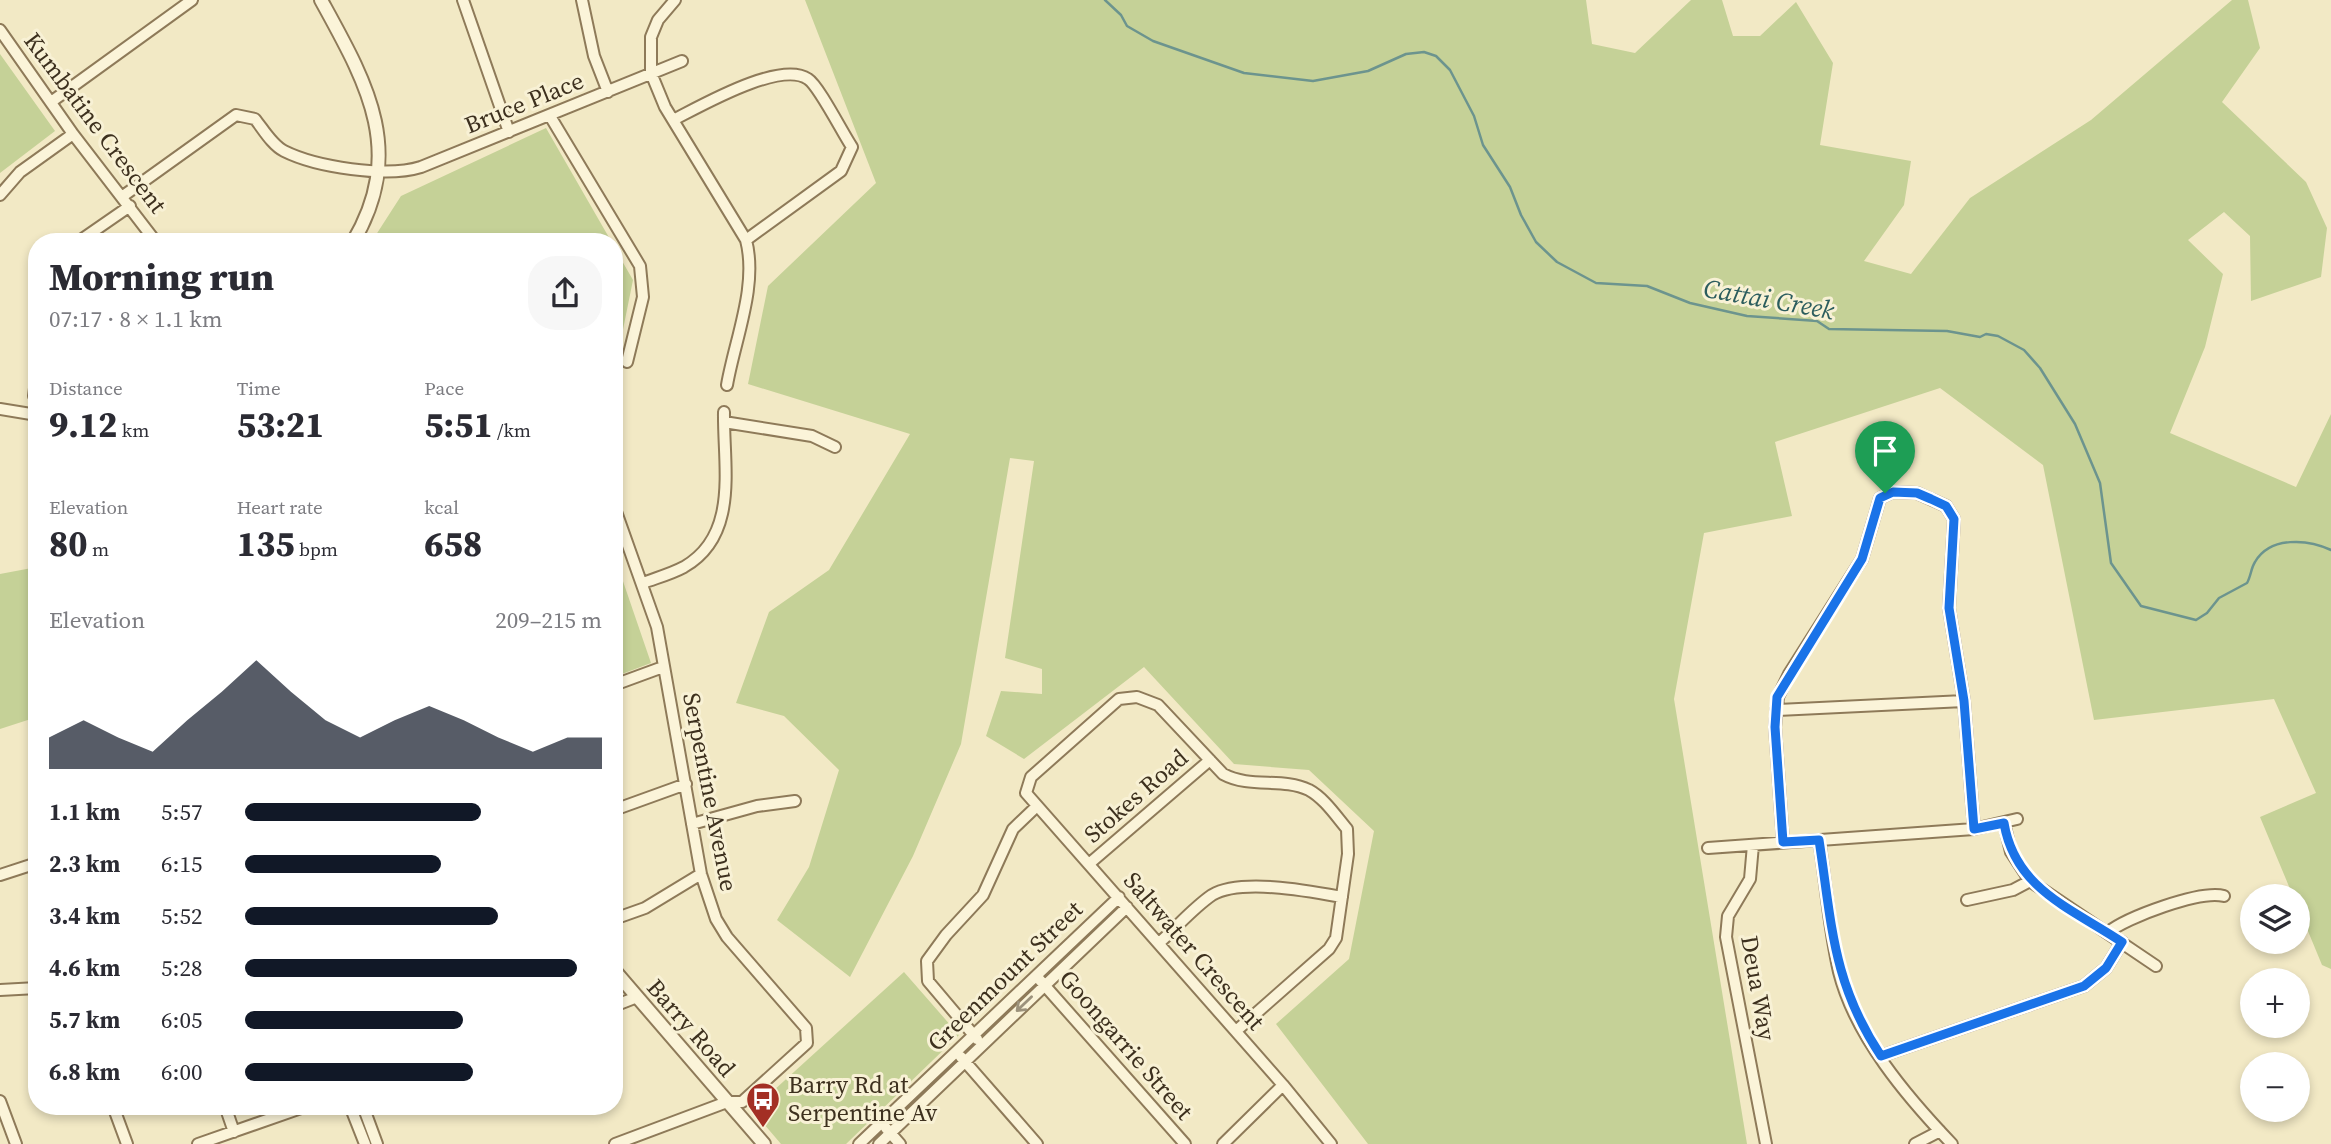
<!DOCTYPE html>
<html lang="en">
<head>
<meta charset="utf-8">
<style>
	body { margin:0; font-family:"Source Serif 4",serif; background:#f7f7f7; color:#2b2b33; height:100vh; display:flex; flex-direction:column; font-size:26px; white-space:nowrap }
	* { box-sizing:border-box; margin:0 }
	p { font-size:23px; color:#7c7c81 }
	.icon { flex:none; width:38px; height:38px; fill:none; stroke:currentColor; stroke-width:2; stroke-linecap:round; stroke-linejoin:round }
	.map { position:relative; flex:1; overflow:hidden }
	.details { position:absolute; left:28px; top:233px; width:595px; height:882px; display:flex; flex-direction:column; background:#fff; border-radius:28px; box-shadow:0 4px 10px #0003 }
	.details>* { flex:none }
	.tools { position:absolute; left:2240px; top:884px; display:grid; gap:14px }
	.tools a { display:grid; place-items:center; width:70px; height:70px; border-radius:50%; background:#fff; box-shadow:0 4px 10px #0003; font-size:35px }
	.pin { position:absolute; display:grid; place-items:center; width:60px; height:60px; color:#fff; margin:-72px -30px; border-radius:50% 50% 50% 0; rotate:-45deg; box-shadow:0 0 7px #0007 }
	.pin .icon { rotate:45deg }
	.round { display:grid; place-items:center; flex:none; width:74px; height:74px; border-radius:28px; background:#f7f7f7 }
	.headline { display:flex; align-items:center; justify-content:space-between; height:119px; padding:0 21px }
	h1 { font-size:38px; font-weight:800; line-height:52px }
	.figures { display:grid; grid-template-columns:repeat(3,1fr); gap:10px; height:119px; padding:7px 21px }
	.figures div { display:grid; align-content:center }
	.figures b { font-size:35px; font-weight:800 }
	.figures small { font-size:19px; font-weight:400 }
	.figures p { font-size:19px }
	.chart { height:196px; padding:14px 21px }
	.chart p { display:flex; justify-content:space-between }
	.chart svg { width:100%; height:126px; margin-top:7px; fill:#111827; opacity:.7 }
	ul { padding:0 21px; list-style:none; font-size:23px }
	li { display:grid; grid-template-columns:112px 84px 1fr; align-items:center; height:52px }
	li i { height:18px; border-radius:9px; background:#111827 }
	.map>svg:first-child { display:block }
</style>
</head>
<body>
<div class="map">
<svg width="2331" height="1144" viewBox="0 0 2331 1144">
	<rect width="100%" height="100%" fill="#f2e9c5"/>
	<!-- green -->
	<path fill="#c5d197" d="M805,0H1586L1592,44L1635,53L1691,0H1722L1733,36H1760L1796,2L1833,63L1820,145L1911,161L1904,205L1864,261L1911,274L1970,198L2091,120L2232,0H2248L2260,48L2222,102L2306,182L2327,228L2321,277L2251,301L2250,236L2224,212L2188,240L2223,274L2205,347L2170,433L2296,487L2331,414V969L2322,965L2298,907V896H2293L2260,817L2316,793L2274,699L2094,720L2043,465L1940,388L1775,442L1792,516L1704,533L1674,699L1747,1144H1368L1276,1024L1349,959L1374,831L1309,770L1234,764L1144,667L1024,759L986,736L1001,691L1042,694V669L1005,658L1034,461L1010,458L961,744L913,856L850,977L777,920L809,867L839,770L784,716L736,703L769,612L829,570L910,434L748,384L768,286L876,183Z
		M0,54L55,131L0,173Z
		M546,128L611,241H372L401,196Z
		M614,247L633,280L614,374Z
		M614,555L651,663L614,677Z
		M37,567V717L0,729V574Z
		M904,972L959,1035L846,1144H781L752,1110Z"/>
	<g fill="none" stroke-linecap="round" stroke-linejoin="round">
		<!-- stream -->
		<path stroke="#6c948e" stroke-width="2.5" d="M1105,0L1121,15L1127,26L1153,41L1244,73L1313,81L1368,71L1406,54L1424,52L1436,56L1450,70L1474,116L1483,145L1510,187L1521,215L1536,242L1557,262L1596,283L1647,286L1690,303L1747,316L1817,321L1829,329L1947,331L1980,337L1986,334L1998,336L2024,350L2040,368L2075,424L2100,483L2111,563L2141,606L2196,620L2207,613L2219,598L2247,583C2251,576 2251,568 2255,562C2270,536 2308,539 2331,550"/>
		<!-- minor casing -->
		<g stroke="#8e7a59" stroke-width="14">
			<path id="minor" d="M463,0L509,132
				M582,0L594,56L608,92
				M675,0L658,20L651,37V73L665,107L746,240C758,286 735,339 727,385
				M0,30L73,134L156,242
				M51,102L192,0
				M550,116L640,266L643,297L627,362
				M673,120C701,106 780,60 808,79C819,86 843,134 852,147L841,171L746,240
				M0,195L20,172L73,134
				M123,196L236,115L255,119C263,129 272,145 284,151C316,167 386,178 421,167L682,61
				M78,242L130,206
				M34,396L37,372
				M0,409L37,415
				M724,422L812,436L835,447
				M614,506L657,627L701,874L716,919L727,937L806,1028L807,1043L742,1102H727L615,1144
				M643,583C656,578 671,574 684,567C740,535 723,465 724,412
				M614,685L663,667
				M1776,710L1964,701
				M614,810L686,784
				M2004,823L2011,852L2030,881L2156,966
				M692,824L757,806L795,801
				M1819,840C1826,883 1829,929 1839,972C1855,1036 1907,1097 1952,1144
				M1783,842L1775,727L1778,697L1789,674L1862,559L1880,498L1893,492L1917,493L1946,506L1954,519L1949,608L1964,701L1974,829
				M1753,845L1750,879L1728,916L1726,937L1766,1144
				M1708,848L1974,829L2017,819
				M1090,863L1210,760
				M0,875L37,863
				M1967,900L2013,890L2030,881
				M614,919L645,908L701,874
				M2107,933C2127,917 2200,890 2224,896
				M1159,943C1176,928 1193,908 1212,895C1241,878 1309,891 1342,897
				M1039,979L1185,1144
				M0,990L37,988
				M614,1006L637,997
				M1236,1031L1329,949L1336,938L1348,854L1347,829C1336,816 1324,798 1309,790C1282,777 1251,789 1223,774L1158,705L1137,697L1119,699L1031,777L1026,793L1283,1085L1331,1144
				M977,1039L928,981L927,961L946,935L983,895L1013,829L1036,807
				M1881,1056L2084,986L2106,968L2122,942
				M961,1057L1037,1144
				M0,1101L16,1144
				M113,1106L127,1144
				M225,1106L234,1132
				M350,1106L365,1144
				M363,1106L377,1144
				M886,1128L900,1144
				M198,1144L307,1106
				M859,1144L1119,897
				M879,1144L1127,907
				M1223,1144L1283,1085
				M1915,1144L1940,1131"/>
		</g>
		<!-- tertiary casing -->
		<g stroke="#8e7a59" stroke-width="16">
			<path id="tertiary" d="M321,0C366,82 407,151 353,242
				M614,970L764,1144"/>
		</g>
		<!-- minor -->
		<use href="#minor" stroke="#fbf4d9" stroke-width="10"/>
		<!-- tertiary -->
		<use href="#tertiary" stroke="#fbf4d9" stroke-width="12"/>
	</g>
	<!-- one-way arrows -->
	<defs><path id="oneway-shaft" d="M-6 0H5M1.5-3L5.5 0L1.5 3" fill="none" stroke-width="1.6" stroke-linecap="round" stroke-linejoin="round" transform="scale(1.75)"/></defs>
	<use stroke="#9c927c" href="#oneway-shaft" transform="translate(1024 1004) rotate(136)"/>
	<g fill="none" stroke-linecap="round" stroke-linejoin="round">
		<!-- route casing -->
		<g stroke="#fff" stroke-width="14">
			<path id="route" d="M1893,492L1917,493L1931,499L1946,506L1954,519L1949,608L1964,701L1974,829L2004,823C2015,889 2071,908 2122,942L2106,968L2084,986L1881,1056C1832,982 1832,924 1819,840L1783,842L1775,727L1777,697L1862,559L1880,498Z"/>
		</g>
		<!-- route -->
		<use href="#route" stroke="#1a73e8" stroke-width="9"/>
	</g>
	<!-- icons -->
	<defs>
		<g id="bus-pin" transform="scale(1.75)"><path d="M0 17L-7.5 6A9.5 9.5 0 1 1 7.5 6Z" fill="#a32f24" stroke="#f8f1d5"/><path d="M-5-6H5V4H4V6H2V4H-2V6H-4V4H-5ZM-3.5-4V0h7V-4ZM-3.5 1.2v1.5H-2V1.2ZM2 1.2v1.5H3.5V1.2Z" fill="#fff"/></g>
	</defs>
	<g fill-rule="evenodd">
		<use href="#bus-pin" x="763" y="1099"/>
	</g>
	<g text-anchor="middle" stroke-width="6" stroke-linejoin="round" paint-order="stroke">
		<!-- street labels -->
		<g font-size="24" fill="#3d301e" stroke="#f8f1d5">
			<text transform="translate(524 103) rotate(-22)" y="8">Bruce Place</text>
			<text transform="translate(95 123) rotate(53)" y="8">Kumbatine Crescent</text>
			<text transform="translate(710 792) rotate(79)" y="8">Serpentine Avenue</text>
			<text transform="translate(1136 796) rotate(-41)" y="8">Stokes Road</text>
			<text transform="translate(1194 951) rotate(49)" y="8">Saltwater Crescent</text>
			<text transform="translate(1005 976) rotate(-44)" y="8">Greenmount Street</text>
			<text transform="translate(1758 988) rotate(80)" y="8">Deua Way</text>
			<text transform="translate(691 1028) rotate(49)" y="8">Barry Road</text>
			<text transform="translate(1126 1045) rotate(49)" y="8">Goongarrie Street</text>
		</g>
		<!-- poi labels -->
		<g font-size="24" fill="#3d301e" stroke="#f8f1d5" text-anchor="start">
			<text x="788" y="1093">Barry Rd at<tspan x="788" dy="28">Serpentine Av</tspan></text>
		</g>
		<!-- water labels -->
		<g font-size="26" font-style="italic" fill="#2c5d5e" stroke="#f8f1d5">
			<text transform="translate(1769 299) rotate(10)" y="9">Cattai Creek</text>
		</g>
	</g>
</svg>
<div class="tools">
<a><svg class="icon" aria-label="layers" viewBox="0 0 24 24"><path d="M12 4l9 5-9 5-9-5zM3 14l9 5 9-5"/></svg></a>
<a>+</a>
<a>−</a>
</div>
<div class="pin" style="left:1885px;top:493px;background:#1e9e55"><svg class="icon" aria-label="arrive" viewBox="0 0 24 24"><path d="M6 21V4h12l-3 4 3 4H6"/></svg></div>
<section class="details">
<div class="headline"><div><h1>Morning run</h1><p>07:17 · 8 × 1.1 km</p></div><a class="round"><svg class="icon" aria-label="share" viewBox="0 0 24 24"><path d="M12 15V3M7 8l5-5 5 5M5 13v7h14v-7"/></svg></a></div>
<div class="figures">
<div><p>Distance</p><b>9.12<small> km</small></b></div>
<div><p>Time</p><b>53:21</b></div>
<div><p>Pace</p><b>5:51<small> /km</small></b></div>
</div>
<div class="figures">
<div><p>Elevation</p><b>80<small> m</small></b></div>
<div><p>Heart rate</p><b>135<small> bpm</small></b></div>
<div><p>kcal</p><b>658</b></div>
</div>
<div class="chart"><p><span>Elevation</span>209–215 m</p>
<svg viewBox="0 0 160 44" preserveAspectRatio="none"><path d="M0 44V33L10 27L20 33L30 38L40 27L50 17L60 6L70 17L80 27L90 33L100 27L110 22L120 27L130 33L140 38L150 33L160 33V44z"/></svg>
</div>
<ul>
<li><b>1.1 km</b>5:57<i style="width:66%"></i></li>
<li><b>2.3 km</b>6:15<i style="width:55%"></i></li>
<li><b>3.4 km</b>5:52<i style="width:71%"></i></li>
<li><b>4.6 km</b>5:28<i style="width:93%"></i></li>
<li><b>5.7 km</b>6:05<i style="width:61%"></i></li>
<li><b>6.8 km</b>6:00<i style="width:64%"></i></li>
</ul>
</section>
</div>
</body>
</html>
